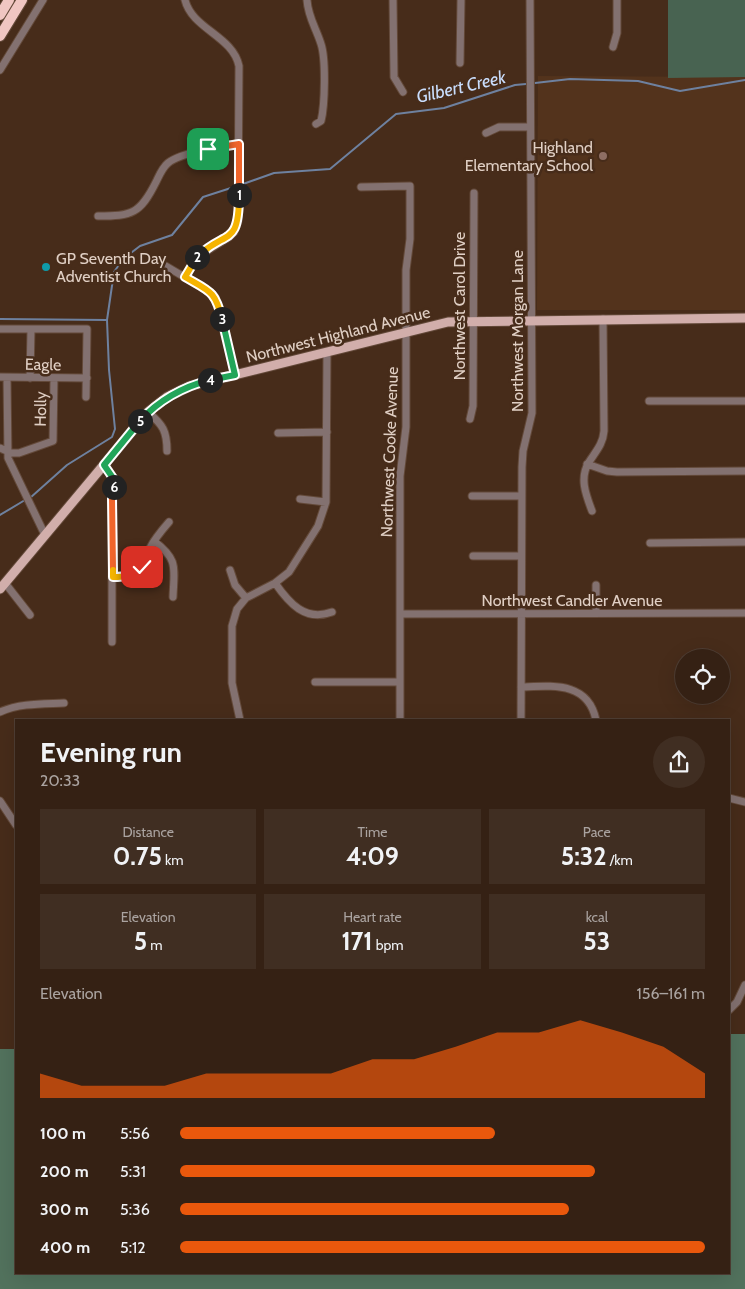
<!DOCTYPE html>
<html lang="en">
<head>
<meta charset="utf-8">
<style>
	body { margin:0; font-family:Cabin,sans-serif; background:#402e22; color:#f1f3f6; height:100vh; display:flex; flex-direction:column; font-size:19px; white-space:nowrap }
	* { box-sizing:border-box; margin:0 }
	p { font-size:16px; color:#aaa3a0 }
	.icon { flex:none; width:28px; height:28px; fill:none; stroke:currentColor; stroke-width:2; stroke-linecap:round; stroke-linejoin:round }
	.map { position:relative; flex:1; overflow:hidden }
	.panel { position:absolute; left:15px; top:719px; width:715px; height:555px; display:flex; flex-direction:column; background:#352114; border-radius:0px; box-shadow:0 5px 20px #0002,0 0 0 1px #4f3e34 }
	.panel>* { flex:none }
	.tools { position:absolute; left:675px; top:649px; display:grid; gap:10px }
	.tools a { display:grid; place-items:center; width:55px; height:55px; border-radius:50%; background:#352114; box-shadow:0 5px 20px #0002,0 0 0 1px #4f3e34; font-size:25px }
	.pin { position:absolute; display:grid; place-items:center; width:42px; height:42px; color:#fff; margin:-21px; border-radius:10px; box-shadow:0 2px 8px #0006 }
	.km { position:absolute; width:25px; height:25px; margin:-12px; border-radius:50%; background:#222; color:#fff; font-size:14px; line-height:25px; text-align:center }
	.round { display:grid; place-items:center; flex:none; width:52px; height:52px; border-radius:26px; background:#402e22 }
	.summary { display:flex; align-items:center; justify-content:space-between; height:85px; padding:0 25px }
	h1 { font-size:28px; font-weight:800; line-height:38px }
	.figures { display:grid; grid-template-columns:repeat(3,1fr); gap:8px; height:85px; padding:5px 25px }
	.figures div { display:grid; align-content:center; border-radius:0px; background:#402e22; text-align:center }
	.figures b { font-size:25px; font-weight:800 }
	.figures small { font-size:14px; font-weight:400 }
	.figures p { font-size:14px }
	.chart { height:140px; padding:10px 25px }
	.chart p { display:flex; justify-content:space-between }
	.chart svg { width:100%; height:90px; margin-top:5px; fill:#ea580c; opacity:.7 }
	ul { padding:0 25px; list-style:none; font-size:16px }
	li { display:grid; grid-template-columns:80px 60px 1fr; align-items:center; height:38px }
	li i { height:12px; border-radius:6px; background:#ea580c }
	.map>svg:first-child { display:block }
</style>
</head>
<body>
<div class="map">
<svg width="745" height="1289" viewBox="0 0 745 1289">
	<rect width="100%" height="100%" fill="#472c1a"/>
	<!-- built -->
	<path fill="#53331c" d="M538,76L745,77V310H537Z"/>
	<!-- green -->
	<path fill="#486351" d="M668,0H745V77L668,78Z"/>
	<!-- forest -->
	<path fill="#52725d" d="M729,1034H745V1289H0V1049H16V1272H729Z"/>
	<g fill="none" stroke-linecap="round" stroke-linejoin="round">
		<!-- stream -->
		<path stroke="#6e819f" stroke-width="2" d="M535,83L570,79L638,81L680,91L745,80
			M243,184L274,173L330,169L396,114L444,108L515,85L526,84
			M0,319L107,320
			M30,498L67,465L112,437L115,429L109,370L107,320L114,272L123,259L140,246L172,235L203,197L234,187
			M0,515L25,500"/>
		<!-- minor casing -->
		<g stroke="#634939" stroke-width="9">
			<path id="minor" d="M185,0C192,29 233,36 239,66L238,221L234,232L229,237L197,257L185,277
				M307,0C308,17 316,28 321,44C326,59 325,105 321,121L316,124
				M393,0L394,77L403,92
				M613,47L617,33V0
				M460,63L461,0
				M0,70L43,0
				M486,133L499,127H530
				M361,187L410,186V239L406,270V427L400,476V720
				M98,216C132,216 140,214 156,182C159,176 162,168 168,163C180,153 223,145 239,144
				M164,265L208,291L215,297L235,375
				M0,329H87L86,397
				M0,377L87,378
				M7,378L8,458L45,535
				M30,378L31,329
				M649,401H745
				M148,412C163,425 167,431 167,451
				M470,419L473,406L474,193
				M278,433L327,432
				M0,448L11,453H19L53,441L54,378
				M587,464L607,471L617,472L745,471
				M104,465L109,471L114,482L112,513V642
				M472,496H521
				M300,499L326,502
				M592,511C586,495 579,478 589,462C596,451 603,444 604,431L603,319
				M154,541C179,560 174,568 173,597
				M650,543L745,542
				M473,556H521
				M230,570L235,585L246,598
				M113,577C140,576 140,571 150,548C155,538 162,530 169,522
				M5,583L30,615
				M275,583C289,603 305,622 332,612
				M596,585V613
				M400,614L745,613
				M315,682H400
				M521,687C552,686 588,681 596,720
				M0,712C20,703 43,704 64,703
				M240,720L232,683V626L237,609L246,598L275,583L289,572L318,526L326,502L327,353
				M521,720L522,467L523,451L532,413L530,0
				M729,798L745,802
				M0,801L16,825
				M729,1010L737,1002L745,985"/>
		</g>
		<!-- major casing -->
		<g stroke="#634939" stroke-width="11">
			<path id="major" d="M0,589L148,412L167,397L190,386L448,322L745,318"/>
		</g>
		<!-- highway casing -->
		<g stroke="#634939" stroke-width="12">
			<path id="highway" d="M0,15L9,0
				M0,36L22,0"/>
		</g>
		<!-- minor -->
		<use href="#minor" stroke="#837170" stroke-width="7"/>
		<!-- major -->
		<use href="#major" stroke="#d1aeab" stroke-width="9"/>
		<!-- highway -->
		<use href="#highway" stroke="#f0c6c2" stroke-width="10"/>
	</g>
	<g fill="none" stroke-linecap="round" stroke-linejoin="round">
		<!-- split-1 casing -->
		<g stroke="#fff" stroke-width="10">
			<path id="split-1" d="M208,149L239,144V195"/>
		</g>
		<!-- split-2 casing -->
		<g stroke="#fff" stroke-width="10">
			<path id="split-2" d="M197,257C226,229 239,248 239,195"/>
		</g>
		<!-- split-3 casing -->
		<g stroke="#fff" stroke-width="10">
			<path id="split-3" d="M197,257L185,277C209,291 215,290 222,319"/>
		</g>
		<!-- split-4 casing -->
		<g stroke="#fff" stroke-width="10">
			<path id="split-4" d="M210,380L235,375L222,319"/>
		</g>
		<!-- split-5 casing -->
		<g stroke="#fff" stroke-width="10">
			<path id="split-5" d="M140,421C160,399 182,387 210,380"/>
		</g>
		<!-- split-6 casing -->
		<g stroke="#fff" stroke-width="10">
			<path id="split-6" d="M114,487L113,478L104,465L140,421"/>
		</g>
		<!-- split-7 casing -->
		<g stroke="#fff" stroke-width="10">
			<path id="split-7" d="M113,570L112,498L114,487"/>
		</g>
		<!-- split-8 casing -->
		<g stroke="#fff" stroke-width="10">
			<path id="split-8" d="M113,570V577C124,577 134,576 142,567"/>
		</g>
		<!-- split-1 -->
		<use href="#split-1" stroke="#f0652b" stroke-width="6"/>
		<!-- split-2 -->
		<use href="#split-2" stroke="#f5b400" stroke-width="6"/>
		<!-- split-3 -->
		<use href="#split-3" stroke="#f5b400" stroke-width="6"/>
		<!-- split-4 -->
		<use href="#split-4" stroke="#22a559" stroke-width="6"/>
		<!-- split-5 -->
		<use href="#split-5" stroke="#22a559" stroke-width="6"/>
		<!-- split-6 -->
		<use href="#split-6" stroke="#22a559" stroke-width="6"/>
		<!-- split-7 -->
		<use href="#split-7" stroke="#f0652b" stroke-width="6"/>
		<!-- split-8 -->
		<use href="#split-8" stroke="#f5b400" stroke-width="6"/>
	</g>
	<!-- markers -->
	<circle fill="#8d6e63" stroke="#472c1a" stroke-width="2" cx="603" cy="156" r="5"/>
	<circle fill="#0f9aa8" stroke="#472c1a" stroke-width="2" cx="46" cy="267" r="5"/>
	<g text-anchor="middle" stroke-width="5" stroke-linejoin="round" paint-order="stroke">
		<!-- poi labels -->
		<g font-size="16" fill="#e0cfc4" stroke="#472c1a" text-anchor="end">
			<text x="593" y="153">Highland<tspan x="593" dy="18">Elementary School</tspan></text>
			<text x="56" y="264" text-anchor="start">GP Seventh Day<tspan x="56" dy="18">Adventist Church</tspan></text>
		</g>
		<!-- street labels -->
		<g font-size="16" fill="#e0cfc4" stroke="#472c1a">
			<text transform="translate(459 306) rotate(-90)" y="6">Northwest Carol Drive</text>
			<text transform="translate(517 331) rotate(-90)" y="6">Northwest Morgan Lane</text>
			<text transform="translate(338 334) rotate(-14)" y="6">Northwest Highland Avenue</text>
			<text transform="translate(43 364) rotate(1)" y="6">Eagle</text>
			<text transform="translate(40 409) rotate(-89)" y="6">Holly</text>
			<text transform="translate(389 452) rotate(-88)" y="6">Northwest Cooke Avenue</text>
			<text x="572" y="606">Northwest Candler Avenue</text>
		</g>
		<!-- water labels -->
		<g font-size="18" font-style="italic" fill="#c9ddfc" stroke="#472c1a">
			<text transform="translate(461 87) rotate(-13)" y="6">Gilbert Creek</text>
		</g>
	</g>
</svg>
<div class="tools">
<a><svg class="icon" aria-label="locate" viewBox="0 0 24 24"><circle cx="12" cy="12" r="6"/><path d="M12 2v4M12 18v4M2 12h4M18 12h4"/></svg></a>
</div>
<div class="pin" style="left:208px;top:149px;background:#1e9e55"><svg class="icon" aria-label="arrive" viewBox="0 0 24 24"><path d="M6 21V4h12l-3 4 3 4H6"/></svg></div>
<div class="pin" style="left:142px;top:567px;background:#d93025"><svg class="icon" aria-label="check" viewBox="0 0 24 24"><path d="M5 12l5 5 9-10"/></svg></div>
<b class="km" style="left:239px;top:195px">1</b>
<b class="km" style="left:197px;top:257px">2</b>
<b class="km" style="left:222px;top:319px">3</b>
<b class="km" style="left:210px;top:380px">4</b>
<b class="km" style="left:140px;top:421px">5</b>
<b class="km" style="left:114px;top:487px">6</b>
<section class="panel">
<div class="summary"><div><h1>Evening run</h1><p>20:33</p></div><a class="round"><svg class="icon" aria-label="share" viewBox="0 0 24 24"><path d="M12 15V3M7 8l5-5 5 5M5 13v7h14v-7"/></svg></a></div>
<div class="figures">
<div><p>Distance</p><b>0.75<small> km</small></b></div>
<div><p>Time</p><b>4:09</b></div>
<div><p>Pace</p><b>5:32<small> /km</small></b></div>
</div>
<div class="figures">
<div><p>Elevation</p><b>5<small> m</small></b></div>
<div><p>Heart rate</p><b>171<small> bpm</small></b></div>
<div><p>kcal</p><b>53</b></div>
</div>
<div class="chart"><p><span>Elevation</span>156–161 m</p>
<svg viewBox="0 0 160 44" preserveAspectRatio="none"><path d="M0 44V32L10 38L20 38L30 38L40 32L50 32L60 32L70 32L80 25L90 25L100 19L110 12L120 12L130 6L140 12L150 19L160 32V44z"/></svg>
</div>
<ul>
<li><b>100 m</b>5:56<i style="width:60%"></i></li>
<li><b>200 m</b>5:31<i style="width:79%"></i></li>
<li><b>300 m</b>5:36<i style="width:74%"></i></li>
<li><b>400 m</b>5:12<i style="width:100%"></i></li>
</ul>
</section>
</div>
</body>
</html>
